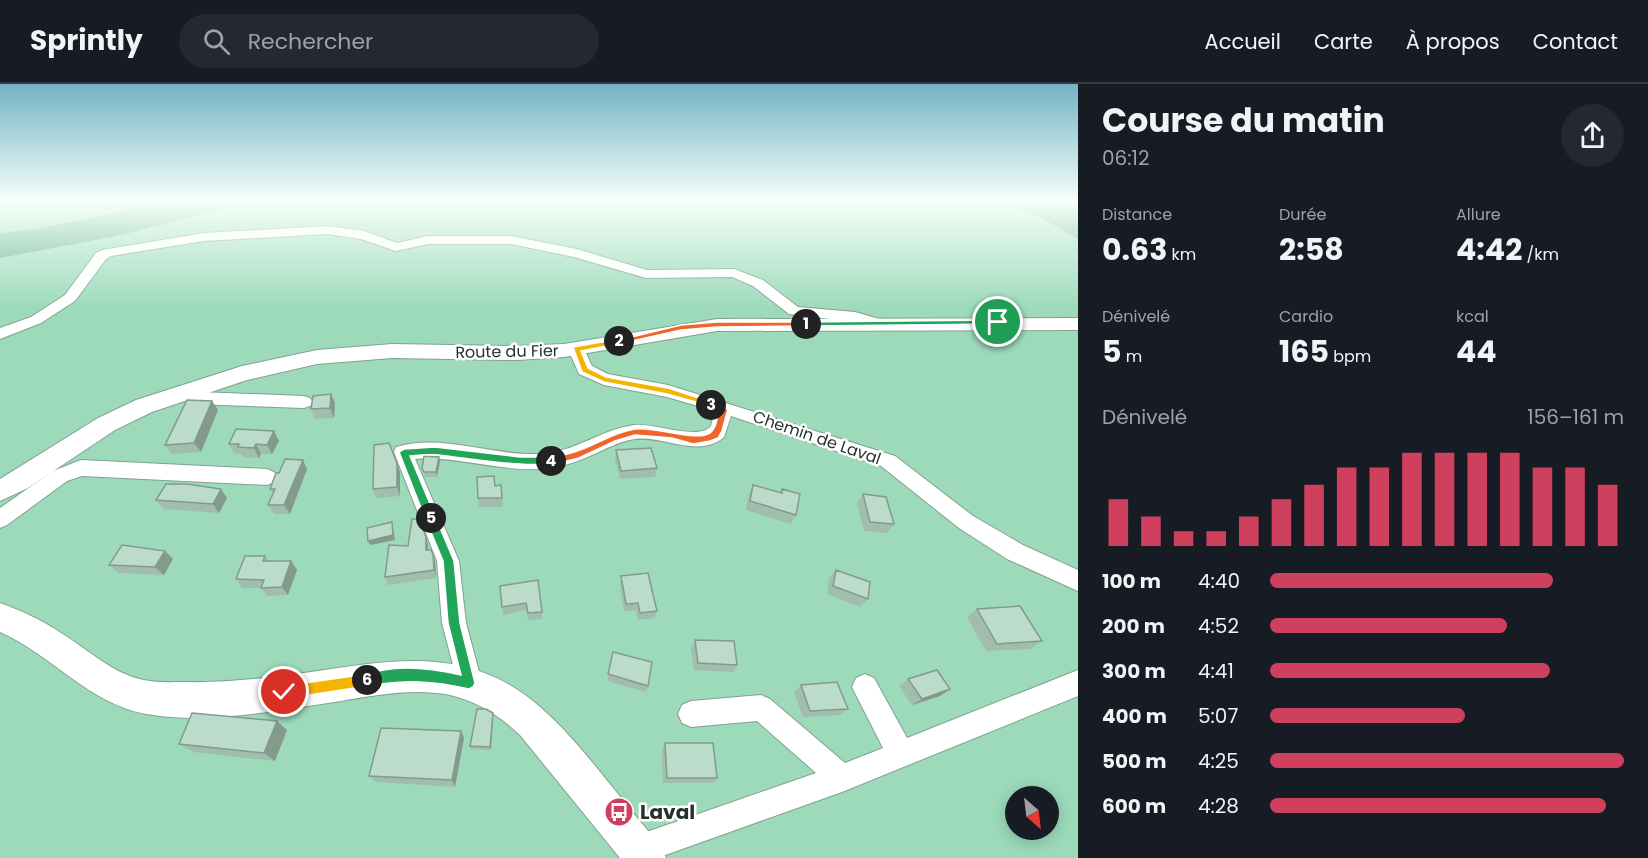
<!DOCTYPE html>
<html lang="fr">
<head>
<meta charset="utf-8">
<style>
	body { margin:0; font-family:Poppins,sans-serif; background:#242831; color:#f1f3f6; height:100vh; display:flex; flex-direction:column; font-size:22px; white-space:nowrap }
	* { box-sizing:border-box; margin:0 }
	p { font-size:20px; color:#9ea1a6 }
	.icon { flex:none; width:33px; height:33px; fill:none; stroke:currentColor; stroke-width:2; stroke-linecap:round; stroke-linejoin:round }
	.map { position:relative; flex:1; overflow:hidden }
	.panel { display:flex; flex-direction:column; background:#171b24; width:570px }
	.panel>* { flex:none }
	.needle { width:39px; rotate:152deg }
	.fabs { position:absolute; left:1005px; top:702px; display:grid; gap:12px }
	.fabs a { display:grid; place-items:center; width:54px; height:54px; border-radius:50%; background:#171b24; box-shadow:0 3px 15px #0003; font-size:30px }
	.pin { position:absolute; display:grid; place-items:center; width:51px; height:51px; color:#fff; margin:-26px; border:3px solid #fff; border-radius:50%; box-shadow:0 2px 6px #0007 }
	.km { position:absolute; width:30px; height:30px; margin:-15px; border-radius:50%; background:#222; color:#fff; font-size:16px; line-height:30px; text-align:center }
	.round { display:grid; place-items:center; flex:none; width:63px; height:63px; border-radius:32px; background:#242831 }
	.overview { display:flex; align-items:center; justify-content:space-between; height:102px; padding:0 24px }
	h1 { font-size:33px; font-weight:700; line-height:45px }
	.stats { display:grid; grid-template-columns:repeat(3,1fr); gap:9px; height:102px; padding:6px 24px }
	.stats div { display:grid; align-content:center }
	.stats b { font-size:30px; font-weight:700 }
	.stats small { font-size:16px; font-weight:400 }
	.stats p { font-size:16px }
	.chart { height:168px; padding:12px 24px }
	.chart p { display:flex; justify-content:space-between }
	.chart svg { width:100%; height:108px; margin-top:6px; stroke:#cf405f; stroke-width:6 }
	ul { padding:0 24px; list-style:none; font-size:20px }
	li { display:grid; grid-template-columns:96px 72px 1fr; align-items:center; height:45px }
	li i { height:15px; border-radius:8px; background:#cf405f }
	header { display:flex; align-items:center; gap:36px; box-sizing:border-box; height:84px; padding:0 30px; background:#171b24; border-bottom:2px solid #363941 }
	header strong { font-size:28px }
	nav { display:flex; gap:33px; margin-inline-start:auto; font-size:21px }
	.search { width:420px; height:54px; background:#242831; display:flex; align-items:center; gap:15px; box-sizing:border-box; padding:0 21px; border-radius:33px; color:#9ea1a6; font-size:22px }
	main { display:flex; flex:1; min-height:0 }
	.map>svg:first-child { display:block }
</style>
</head>
<body>
<header>
<strong>Sprintly</strong>
<div class="search"><svg class="icon" aria-label="search" viewBox="0 0 24 24"><circle cx="10" cy="10" r="6"/><path d="M15 15l6 6"/></svg>Rechercher</div>
<nav><a>Accueil</a><a>Carte</a><a>À propos</a><a>Contact</a></nav>
</header>
<main>
<div class="map">
<svg width="1078" height="774" viewBox="0 0 1078 774">
	<rect width="100%" height="100%" fill="#ebfff4"/>
	<!-- green -->
	<path fill="#9cdaba" fill-rule="evenodd" d="M0,117H1078V774H0ZM1016,712H1048V746H1016Z"/>
	<!-- water -->
	<path fill="#65b28d" d="M172,117H231L122,145L0,166V149L41,144Z
		M1005,117H1078V155L1042,134Z"/>
	<g fill="none" stroke-linecap="round" stroke-linejoin="round">
		<!-- river -->
		<path fill="#65b28d" fill-rule="evenodd" d="M209,117H239L236,121L122,151L0,174V162L121,139Z"/>
		<!-- minor casing -->
		<g stroke="#82a190" stroke-width="2">
			<path id="minor" d="M328,142L364,147L397,159L428,152H511L577,165L647,186L734,185L763,196L798,223L855,228L883,236L886,239L878,244L855,238L789,230L753,202L732,193L646,194L574,173L511,160H428L396,167L361,155L328,150L204,157L111,172L106,175L75,217L41,239L0,255V244L31,233L65,211L96,169L102,166L204,149Z
				M576,260L582,261L592,282L608,290L668,301L895,372L973,432L1023,461L1078,486V507L1007,475L959,444L881,382L731,332L724,353C699,375 663,351 635,355C620,357 606,365 592,371C575,379 557,384 539,385C497,387 457,372 415,375L459,477L466,539L482,599L478,608L469,612L460,608L442,539L437,477L394,368L396,363C442,349 492,372 539,370C574,369 601,345 635,341C654,339 699,357 711,342L715,327L667,313L604,301L579,290L568,265L570,261Z
				M185,302L198,308L304,312L310,314L313,318L310,322L304,324L194,320L179,312L176,308L179,304Z
				M81,376L267,385L274,388L277,393L274,398L267,401L82,392L67,397L7,441L0,444V424L53,387Z
				M1078,586V612L842,708L657,774H627L623,766L628,756L638,751L816,689L757,637L691,643L682,639L678,630L682,621L691,617L761,611L770,615L845,679L883,664L852,603L856,594L865,590L874,594L907,654Z"/>
		</g>
		<!-- major casing -->
		<g stroke="#82a190" stroke-width="2">
			<path id="major" d="M1078,234V246L717,247L564,273L517,276L392,274L317,280L247,296L152,328L115,346L28,404L0,417V395L98,334L136,316L242,282L317,266L392,260L517,262L564,260L717,235Z
				M0,519C22,527 42,536 61,549C87,565 113,590 144,596C157,599 171,598 184,598C227,599 269,594 311,588C392,576 464,562 533,617C581,656 618,715 660,760L666,774H620L520,651C500,632 477,617 450,611C414,604 376,611 341,617C278,626 210,641 146,630C89,620 51,570 0,548Z"/>
		</g>
		<!-- minor -->
		<use href="#minor" fill="#fff" fill-rule="evenodd"/>
		<!-- major -->
		<use href="#major" fill="#fff" fill-rule="evenodd"/>
	</g>
	<!-- wall -->
	<path fill="#a1bdae" d="M212,317L218,326L201,368L172,370L165,361Z
		M335,319L334,334L315,335L311,325Z
		M274,347L279,357L272,370H261L259,374L243,373L241,370L234,369L229,360Z
		M616,366L657,384L655,393L620,395L615,375Z
		M440,377L437,393H425L422,384Z
		M307,385L290,430H274L268,421L273,410L270,405Z
		M400,388V412L376,414L373,405Z
		M501,401L503,423H479L478,414L495,402Z
		M753,401L781,408L782,405L796,431L791,440L746,426L749,410Z
		M863,410L894,440L887,449L864,447L857,419Z
		M227,414L219,429L164,425L156,416Z
		M426,453L428,461V466L433,470L435,478L436,494L388,501L385,493L408,462Z
		M165,467L173,475L164,491L119,489L109,481Z
		M265,472L269,477H291L297,486L288,511L267,512L261,504H242L236,495Z
		M836,486L868,515L860,523L827,510L829,494Z
		M621,492L657,527L655,534L638,536L636,526L624,527L620,500Z
		M500,502L542,528V535L528,536L526,526L503,531Z
		M977,525L1042,557L1030,565L986,567L967,533Z
		M695,556L737,581L733,588L694,586L691,563Z
		M613,568L648,602L646,608L607,597Z
		M908,595L950,605L940,612L912,621L899,602Z
		M801,601L848,625L840,631L803,633L794,608Z
		M493,629L491,666L471,665L470,662Z
		M287,646L275,677L193,668L179,660Z
		M461,647L464,654L455,703L376,698L369,692Z
		M665,659L717,694L713,699H663L662,665Z"/>
	<!-- shaded-wall -->
	<path fill="#839a8d" d="M331,310L335,319L334,334L330,324Z
		M212,317L218,326L201,368L194,359Z
		M274,347L279,357L272,370L267,361Z
		M256,360L261,370L259,374L254,364Z
		M439,373L440,377L437,393L436,388Z
		M303,376L307,385L290,430L284,421Z
		M397,379L400,388V412L397,403Z
		M221,405L227,414L219,429L213,420Z
		M392,438L395,456L370,461L368,457Z
		M426,453L428,461V474L426,466Z
		M165,467L173,475L164,491L155,483Z
		M433,470L435,478L436,494L434,486Z
		M291,477L297,486L288,511L282,503Z
		M950,605L940,612L912,621L922,615Z
		M493,629V632L491,666L490,663Z
		M277,637L287,646L275,677L264,669Z
		M461,647L464,654L455,703L452,696Z"/>
	<!-- building -->
	<path fill="#bbdcca" stroke="#839a8d" stroke-width="1.5" d="M331,310L330,324L311,325L313,312Z
		M187,316L212,317L194,359L165,361Z
		M236,345L274,347L267,361L256,360L254,364L238,363L239,360H229Z
		M389,359L397,379V403L373,405L374,361Z
		M651,364L657,384L621,387L616,366Z
		M424,372L439,373L436,388H424L422,384Z
		M285,375L303,376L284,421H268L275,405H270L276,389H279Z
		M494,392L495,402L501,401L502,414H478L477,393Z
		M166,400H187L221,405L213,420L156,416Z
		M753,401L782,409V405L800,410L796,431L750,417Z
		M863,410L886,413L894,440L870,438Z
		M412,435H419L426,453V466H431L433,470L434,486L385,493L389,461L408,462Z
		M392,438L393,451L368,457L367,444Z
		M122,461L165,467L155,483L109,481Z
		M245,472H265L263,477H291L282,503L261,504L264,496L236,495Z
		M836,486L870,498L868,515L833,502Z
		M648,489L657,527L640,529L638,519L626,520L621,492Z
		M538,496L542,528L528,529L526,519L502,523L500,502Z
		M1020,522L1042,557L997,560L977,525Z
		M695,556L734,557L737,581L698,579Z
		M613,568L652,578L648,602L608,590Z
		M937,586L950,605L922,615L908,595Z
		M837,598L848,625L810,627L801,601Z
		M477,625H486L493,629L490,663L470,662Z
		M192,629L277,637L264,669L179,660Z
		M381,644L461,647L452,696L369,692Z
		M665,659H713L717,694H667Z"/>
	<!-- sky -->
	<linearGradient id="sky" x2="0" y2="1"><stop stop-color="#73b3c4"/><stop offset="0.52" stop-color="#f6fffa"/><stop offset="1" stop-color="#f6fffa" stop-opacity="0"/></linearGradient>
	<rect width="1078" height="225" fill="url(#sky)"/>
	<!-- split-1 -->
	<path fill="#22a559" stroke="#fff" stroke-width="1.5" d="M998,236L1002,238L1001,240L806,242L802,240L806,238Z"/>
	<!-- split-2 -->
	<path fill="#f0652b" stroke="#fff" stroke-width="1.5" d="M717,238H806L810,240L806,242L717,243L681,246L619,260L615,257L681,241Z"/>
	<!-- split-3 -->
	<path fill="#f5b400" stroke="#fff" stroke-width="1.5" d="M619,255L622,256V259L581,267L588,284L606,293L668,304L714,319V323L667,310L604,298L582,288L573,263Z"/>
	<!-- split-4 -->
	<path fill="#f0652b" stroke="#fff" stroke-width="1.5" d="M711,318L728,325L722,347L718,354L710,357L693,360L672,354L635,351L615,357L579,374L551,381L546,377L547,374C556,372 566,371 574,368C595,362 613,348 635,345C655,342 692,357 708,350C716,347 717,334 719,326L708,323V319Z"/>
	<!-- split-5 -->
	<path fill="#22a559" stroke="#fff" stroke-width="1.5" d="M435,363L520,373H551L556,377C545,387 458,373 438,371C429,370 419,371 410,372L436,434L431,439L425,434L399,368L404,365Z"/>
	<!-- split-6 -->
	<path fill="#22a559" stroke="#fff" stroke-width="1.5" d="M431,430L436,434L454,477L460,539L475,599L473,603L469,605C430,596 407,596 367,602L363,600L361,596L363,592C393,579 431,584 461,591L448,539L443,477L425,434Z"/>
	<!-- split-7 -->
	<path fill="#f5b400" stroke="#fff" stroke-width="1.5" d="M367,590L372,592L374,596L372,600L367,602L284,615L279,613L278,608L279,604L284,602Z"/>
	<!-- icons -->
	<defs>
		<g id="bus-disc" transform="scale(1.5)"><circle r="9.5" fill="#cf405f" stroke="#fff"/><path d="M-5-6H5V4H4V6H2V4H-2V6H-4V4H-5ZM-3.5-4V0h7V-4ZM-3.5 1.2v1.5H-2V1.2ZM2 1.2v1.5H3.5V1.2Z" fill="#fff"/></g>
	</defs>
	<g fill-rule="evenodd">
		<use href="#bus-disc" x="619" y="728"/>
	</g>
	<g text-anchor="middle" stroke-width="5" stroke-linejoin="round" paint-order="stroke">
		<!-- street labels -->
		<g font-size="16" fill="#25322b" stroke="#fff">
			<text transform="translate(507 267) rotate(-1)" y="6">Route du Fier</text>
			<text transform="translate(817 353) rotate(19)" y="6">Chemin de Laval</text>
		</g>
		<!-- near-poi labels -->
		<g font-size="20" font-weight="bold" fill="#25322b" stroke="#fff" text-anchor="start">
			<text x="640" y="735">Laval</text>
		</g>
	</g>
</svg>
<div class="fabs">
<a><svg class="needle" viewBox="-14 -14 28 28"><path d="M0-13l5 13h-10z" fill="#e53935"/><path d="M0 13l5-13h-10z" fill="#9ea1a6"/></svg></a>
</div>
<div class="pin" style="left:998px;top:238px;background:#1e9e55"><svg class="icon" aria-label="arrive" viewBox="0 0 24 24"><path d="M6 21V4h12l-3 4 3 4H6"/></svg></div>
<div class="pin" style="left:284px;top:608px;background:#d93025"><svg class="icon" aria-label="check" viewBox="0 0 24 24"><path d="M5 12l5 5 9-10"/></svg></div>
<b class="km" style="left:806px;top:240px">1</b>
<b class="km" style="left:619px;top:257px">2</b>
<b class="km" style="left:711px;top:321px">3</b>
<b class="km" style="left:551px;top:377px">4</b>
<b class="km" style="left:431px;top:434px">5</b>
<b class="km" style="left:367px;top:596px">6</b>
</div>
<section class="panel">
<div class="overview"><div><h1>Course du matin</h1><p>06:12</p></div><a class="round"><svg class="icon" aria-label="share" viewBox="0 0 24 24"><path d="M12 15V3M7 8l5-5 5 5M5 13v7h14v-7"/></svg></a></div>
<div class="stats">
<div><p>Distance</p><b>0.63<small> km</small></b></div>
<div><p>Durée</p><b>2:58</b></div>
<div><p>Allure</p><b>4:42<small> /km</small></b></div>
</div>
<div class="stats">
<div><p>Dénivelé</p><b>5<small> m</small></b></div>
<div><p>Cardio</p><b>165<small> bpm</small></b></div>
<div><p>kcal</p><b>44</b></div>
</div>
<div class="chart"><p><span>Dénivelé</span>156–161 m</p>
<svg viewBox="0 0 160 44" preserveAspectRatio="none"><path d="M5 44V25M15 44V32M25 44V38M35 44V38M45 44V32M55 44V25M65 44V19M75 44V12M85 44V12M95 44V6M105 44V6M115 44V6M125 44V6M135 44V12M145 44V12M155 44V19"/></svg>
</div>
<ul>
<li><b>100 m</b>4:40<i style="width:80%"></i></li>
<li><b>200 m</b>4:52<i style="width:67%"></i></li>
<li><b>300 m</b>4:41<i style="width:79%"></i></li>
<li><b>400 m</b>5:07<i style="width:55%"></i></li>
<li><b>500 m</b>4:25<i style="width:100%"></i></li>
<li><b>600 m</b>4:28<i style="width:95%"></i></li>
</ul>
</section>
</main>
</body>
</html>
